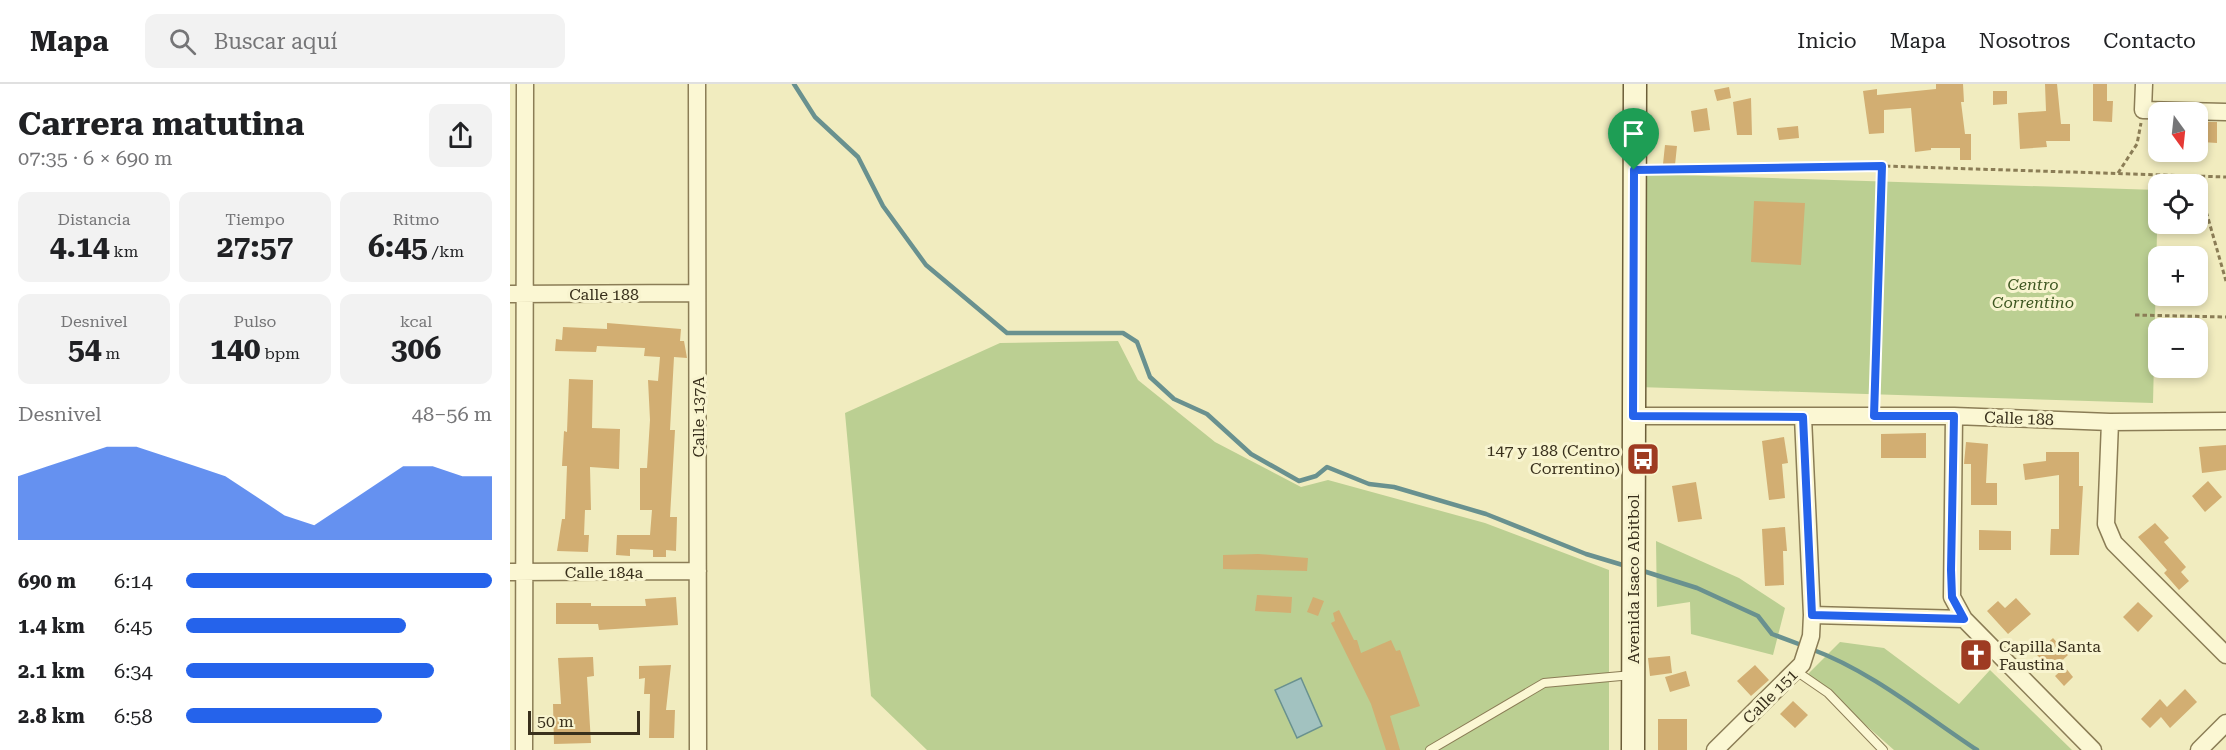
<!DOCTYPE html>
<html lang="es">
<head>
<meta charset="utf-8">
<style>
	body { margin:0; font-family:"Roboto Serif",serif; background:#f2f2f2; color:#202124; height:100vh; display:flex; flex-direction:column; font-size:22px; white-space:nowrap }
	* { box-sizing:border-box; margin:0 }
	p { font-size:20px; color:#757577 }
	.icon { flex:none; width:33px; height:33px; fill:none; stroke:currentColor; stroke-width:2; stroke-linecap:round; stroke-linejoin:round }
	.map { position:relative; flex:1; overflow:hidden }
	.panel { display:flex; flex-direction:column; background:#fff; width:510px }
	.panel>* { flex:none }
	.needle { width:39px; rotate:165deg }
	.controls { position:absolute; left:1638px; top:18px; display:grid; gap:12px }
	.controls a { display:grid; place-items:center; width:60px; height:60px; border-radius:12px; background:#fff; box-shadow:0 3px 9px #0003; font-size:30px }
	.scale { position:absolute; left:18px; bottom:15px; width:112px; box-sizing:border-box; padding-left:6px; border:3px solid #39301c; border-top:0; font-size:16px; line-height:21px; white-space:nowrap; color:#39301c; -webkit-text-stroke:4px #f8f4cf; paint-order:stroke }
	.pin { position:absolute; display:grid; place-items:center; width:51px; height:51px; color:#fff; margin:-62px -26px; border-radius:50% 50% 50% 0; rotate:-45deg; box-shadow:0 0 6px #0007 }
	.pin .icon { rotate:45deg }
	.round { display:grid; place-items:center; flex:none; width:63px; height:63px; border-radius:12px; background:#f2f2f2 }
	.summary { display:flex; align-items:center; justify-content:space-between; height:102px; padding:0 18px }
	h1 { font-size:33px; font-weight:700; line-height:45px }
	.stats { display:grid; grid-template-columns:repeat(3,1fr); gap:9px; height:102px; padding:6px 18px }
	.stats div { display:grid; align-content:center; border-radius:12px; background:#f2f2f2; text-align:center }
	.stats b { font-size:30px; font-weight:700 }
	.stats small { font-size:16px; font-weight:400 }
	.stats p { font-size:16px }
	.chart { height:168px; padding:12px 18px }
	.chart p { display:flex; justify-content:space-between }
	.chart svg { width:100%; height:108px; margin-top:6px; fill:#2563eb; opacity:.7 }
	ul { padding:0 18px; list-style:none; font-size:20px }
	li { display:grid; grid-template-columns:96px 72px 1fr; align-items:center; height:45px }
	li i { height:15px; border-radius:8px; background:#2563eb }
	header { display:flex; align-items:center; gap:36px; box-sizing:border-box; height:84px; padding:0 30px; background:#fff; border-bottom:2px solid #e0e0e0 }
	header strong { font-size:28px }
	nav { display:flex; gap:33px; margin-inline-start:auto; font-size:21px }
	.search { width:420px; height:54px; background:#f2f2f2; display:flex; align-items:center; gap:15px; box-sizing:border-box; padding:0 21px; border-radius:12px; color:#757577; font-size:22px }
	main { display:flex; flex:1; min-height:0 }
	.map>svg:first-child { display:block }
</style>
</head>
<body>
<header>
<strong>Mapa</strong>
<div class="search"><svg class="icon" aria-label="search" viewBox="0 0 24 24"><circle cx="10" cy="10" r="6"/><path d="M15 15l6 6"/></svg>Buscar aquí</div>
<nav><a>Inicio</a><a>Mapa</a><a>Nosotros</a><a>Contacto</a></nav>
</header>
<main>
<section class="panel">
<div class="summary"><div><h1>Carrera matutina</h1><p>07:35 · 6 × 690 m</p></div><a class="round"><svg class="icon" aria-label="share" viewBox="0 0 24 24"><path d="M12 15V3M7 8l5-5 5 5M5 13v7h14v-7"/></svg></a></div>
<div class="stats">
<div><p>Distancia</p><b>4.14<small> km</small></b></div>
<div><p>Tiempo</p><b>27:57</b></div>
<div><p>Ritmo</p><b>6:45<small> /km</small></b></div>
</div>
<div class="stats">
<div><p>Desnivel</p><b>54<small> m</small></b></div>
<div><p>Pulso</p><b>140<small> bpm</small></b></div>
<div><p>kcal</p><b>306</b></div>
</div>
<div class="chart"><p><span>Desnivel</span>48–56 m</p>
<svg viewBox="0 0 160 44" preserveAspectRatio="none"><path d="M0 44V18L10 14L20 10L30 6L40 6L50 10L60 14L70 18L80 26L90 34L100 38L110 30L120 22L130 14L140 14L150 18L160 18V44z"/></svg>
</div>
<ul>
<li><b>690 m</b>6:14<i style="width:100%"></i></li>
<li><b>1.4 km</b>6:45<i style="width:72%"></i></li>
<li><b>2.1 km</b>6:34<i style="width:81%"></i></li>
<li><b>2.8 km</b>6:58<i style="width:64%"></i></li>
</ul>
</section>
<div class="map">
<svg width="1716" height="666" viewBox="0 0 1716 666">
	<rect width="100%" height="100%" fill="#f1ecbf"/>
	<!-- green -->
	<path fill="#bbcf92" d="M1136,90L1648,106L1643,319L1128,303Z
		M608,257L628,296L705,358L791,403L818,396L975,439L1099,486V666H417L361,612L335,329L490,259Z
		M1146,457L1229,494L1275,524L1263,571L1181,550L1180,518L1147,523Z
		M1330,558L1374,564L1449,620L1480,586L1562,666H1384L1298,590Z"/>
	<!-- water -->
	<path fill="#a2c2c0" stroke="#69918f" stroke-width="1.5" d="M791,594L812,642L787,654L765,606Z"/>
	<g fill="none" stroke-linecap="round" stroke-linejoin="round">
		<!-- stream -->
		<path stroke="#69918f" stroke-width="4.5" d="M284,0L305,33L348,73L373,122L416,181L497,249H613L627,258L640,293L664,315L697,330L741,370L789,397L806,392L817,383L859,400L884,403L976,430L1076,470L1116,482
			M1130,486L1187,504L1248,532L1262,550L1294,562
			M1301,565C1361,587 1414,631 1467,666"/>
	</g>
	<!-- building -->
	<path fill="#d2ae72" d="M1426,0H1453L1454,18H1451L1455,50H1461V76H1450V64H1421V66L1405,68L1401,24L1374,26V49L1359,50L1353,7L1367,5V11L1426,5Z
		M1535,0H1547L1551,40H1560V57H1536L1537,63L1510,65L1508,29L1536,27Z
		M1583,0H1597V17H1603L1602,38L1583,37Z
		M1219,3L1221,14L1207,17L1204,6Z
		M1483,7H1497V20L1483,21Z
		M1241,14L1242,51H1227L1223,18Z
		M1197,24L1200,46L1184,48L1181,27Z
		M1693,38H1707V59L1692,58Z
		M1288,42L1289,54L1269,56L1267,44Z
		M1155,61L1167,62L1165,81L1153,80Z
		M1244,117L1295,119L1291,181L1241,178Z
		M97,239L171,245L170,257H174L177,274L164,273L160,346H165L160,433H167L166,467L156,466V473H143V466L120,465V472L106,471L107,451H140L142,426H130V384H137L140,336L138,296L148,297L150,273L134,272L135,264L87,262L86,268L45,267L46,255L52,256L53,243L97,245Z
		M59,295L83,296L82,344L110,345L109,385L80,383L81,426H75L74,451H79L78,468L47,467L52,435H55L57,382H52L54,347L57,348Z
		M1416,349V374H1371V350Z
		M1274,353L1278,379L1272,380L1275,414L1259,416L1252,357Z
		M1456,358L1478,360L1476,399H1487V421H1461V380H1454Z
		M1716,361V386L1692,389L1689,363Z
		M1536,368H1569V402H1573L1569,471H1540L1541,445H1549V391L1515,396L1513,380L1536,377Z
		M1698,397L1712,413L1695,428L1682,412Z
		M1186,398L1192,435L1168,438L1162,402Z
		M1645,439L1659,454L1654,458L1676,483L1671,488L1679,497L1669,506L1654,489L1657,486L1628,453Z
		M1275,443L1277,467H1273L1274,501L1255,502L1252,445Z
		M1469,446L1501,447V466H1469Z
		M748,470L798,474L797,487L713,485V471Z
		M747,511L782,513L781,529L745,527Z
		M166,513L168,541L89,546L88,540H46V519H81V522H136L135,515Z
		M803,513L814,517L808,532L797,528Z
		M1506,514L1521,530L1498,550L1477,527L1488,517L1495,524Z
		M1628,518L1643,532L1628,548L1613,533Z
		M829,526L844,556H847L851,569L881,556L886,567L890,566L910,622L880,632L890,666H876L861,620L821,539L825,537L823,529Z
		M1543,554L1558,571L1542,586L1526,570Z
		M1461,557L1479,575L1468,585L1451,567Z
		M1160,572L1162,589L1140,592L1138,574Z
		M83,573L84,592L77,593L81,659L44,660L43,620H51L48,574Z
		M161,581L156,626H165L164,654H139L140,610H134L135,594L129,595V582Z
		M1245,581L1259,596L1241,612L1227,597Z
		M1555,583L1563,593L1554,602L1545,592Z
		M1176,587L1180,602L1160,608L1155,593Z
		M1675,605L1687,618L1660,644L1651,633L1640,644L1631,635L1650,615L1657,623Z
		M1283,617L1298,631L1285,644L1270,630Z
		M1148,635H1177V666H1148Z"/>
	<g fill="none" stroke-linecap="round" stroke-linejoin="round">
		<!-- lane casing -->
		<g stroke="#8b7d56" stroke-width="10">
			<path id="lane" d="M1286,587L1318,609L1373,666
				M920,666L1034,599L1122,591"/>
		</g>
		<!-- street casing -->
		<g stroke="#8b7d56" stroke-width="19">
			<path id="street" d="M187,0L188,666
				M1634,0L1633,26L1716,28
				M0,210L187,209
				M1123,332H1444L1600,338L1716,337
				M1444,332L1442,513L1454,535L1583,666
				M1600,338L1596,440L1604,459L1716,571
				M0,488L188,487
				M1302,531L1454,535
				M14,666L15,0
				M1205,666L1292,580L1301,552L1302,531L1293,333
				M1689,666L1716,639"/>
		</g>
		<!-- secondary casing -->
		<g stroke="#6c5e39" stroke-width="25">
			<path id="secondary" d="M1123,666L1125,0"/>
		</g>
		<!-- path -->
		<path stroke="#8b7d56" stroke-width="3" stroke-dasharray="4.5 3" stroke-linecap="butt" d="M1144,86L1372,82
			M1608,89L1627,60L1631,39
			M1686,92L1716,197
			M1625,231L1716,233
			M1364,318L1372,82L1716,93"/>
		<!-- lane -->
		<use href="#lane" stroke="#fbf7d3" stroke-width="8"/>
		<!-- street -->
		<use href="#street" stroke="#fbf7d3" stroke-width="16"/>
		<!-- secondary -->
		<use href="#secondary" stroke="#fbf7d3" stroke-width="22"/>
	</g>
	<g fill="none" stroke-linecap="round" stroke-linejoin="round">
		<!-- route casing -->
		<g stroke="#fff" stroke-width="12">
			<path id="route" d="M1372,82L1364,332H1444L1441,486L1442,513L1454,535L1302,531L1293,333L1123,332L1124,86Z"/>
		</g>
		<!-- route -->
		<use href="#route" stroke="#2563eb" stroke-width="8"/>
	</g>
	<!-- icons -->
	<defs>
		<g id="bus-square" transform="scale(1.725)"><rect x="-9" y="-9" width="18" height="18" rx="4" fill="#9e3b22" stroke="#f8f4cf"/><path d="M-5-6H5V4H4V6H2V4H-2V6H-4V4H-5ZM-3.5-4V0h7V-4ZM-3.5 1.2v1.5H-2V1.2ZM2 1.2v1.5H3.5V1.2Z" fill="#fff"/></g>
		<g id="church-square" transform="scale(1.725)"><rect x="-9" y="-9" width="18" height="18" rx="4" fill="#9e3b22" stroke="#f8f4cf"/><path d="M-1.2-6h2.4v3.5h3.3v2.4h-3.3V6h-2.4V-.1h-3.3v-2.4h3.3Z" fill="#fff"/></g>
	</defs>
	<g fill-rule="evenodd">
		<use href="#bus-square" x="1133" y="375"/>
		<use href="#church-square" x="1466" y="571"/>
	</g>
	<g text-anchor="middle" stroke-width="6" stroke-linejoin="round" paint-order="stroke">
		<!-- park labels -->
		<g font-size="16" font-style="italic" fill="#3e5721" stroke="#f8f4cf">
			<text x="1523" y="206">Centro<tspan x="1523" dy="18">Correntino</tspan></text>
		</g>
		<!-- street labels -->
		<g font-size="16" fill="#39301c" stroke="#f8f4cf">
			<text x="94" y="216">Calle 188</text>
			<text transform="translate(188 333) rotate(-90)" y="6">Calle 137A</text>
			<text transform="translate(1509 334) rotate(2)" y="6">Calle 188</text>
			<text x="94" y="494">Calle 184a</text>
			<text transform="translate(1123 495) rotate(-90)" y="6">Avenida Isaco Abitbol</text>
			<text transform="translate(1260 612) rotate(-45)" y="6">Calle 151</text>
		</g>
		<!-- poi labels -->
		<g font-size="16" fill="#39301c" stroke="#f8f4cf" text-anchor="end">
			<text x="1110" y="372">147 y 188 (Centro<tspan x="1110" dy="18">Correntino)</tspan></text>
			<text x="1489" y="568" text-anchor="start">Capilla Santa<tspan x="1489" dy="18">Faustina</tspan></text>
		</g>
	</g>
</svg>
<div class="controls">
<a><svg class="needle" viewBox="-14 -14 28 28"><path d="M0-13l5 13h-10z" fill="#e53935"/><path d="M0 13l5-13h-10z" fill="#757577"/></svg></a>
<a><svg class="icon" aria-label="locate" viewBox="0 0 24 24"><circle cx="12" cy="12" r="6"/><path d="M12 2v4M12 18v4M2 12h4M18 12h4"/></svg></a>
<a>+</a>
<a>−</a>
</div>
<div class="scale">50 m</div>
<div class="pin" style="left:1124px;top:86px;background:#1e9e55"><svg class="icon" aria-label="arrive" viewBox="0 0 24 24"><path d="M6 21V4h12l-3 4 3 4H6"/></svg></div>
</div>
</main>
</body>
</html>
